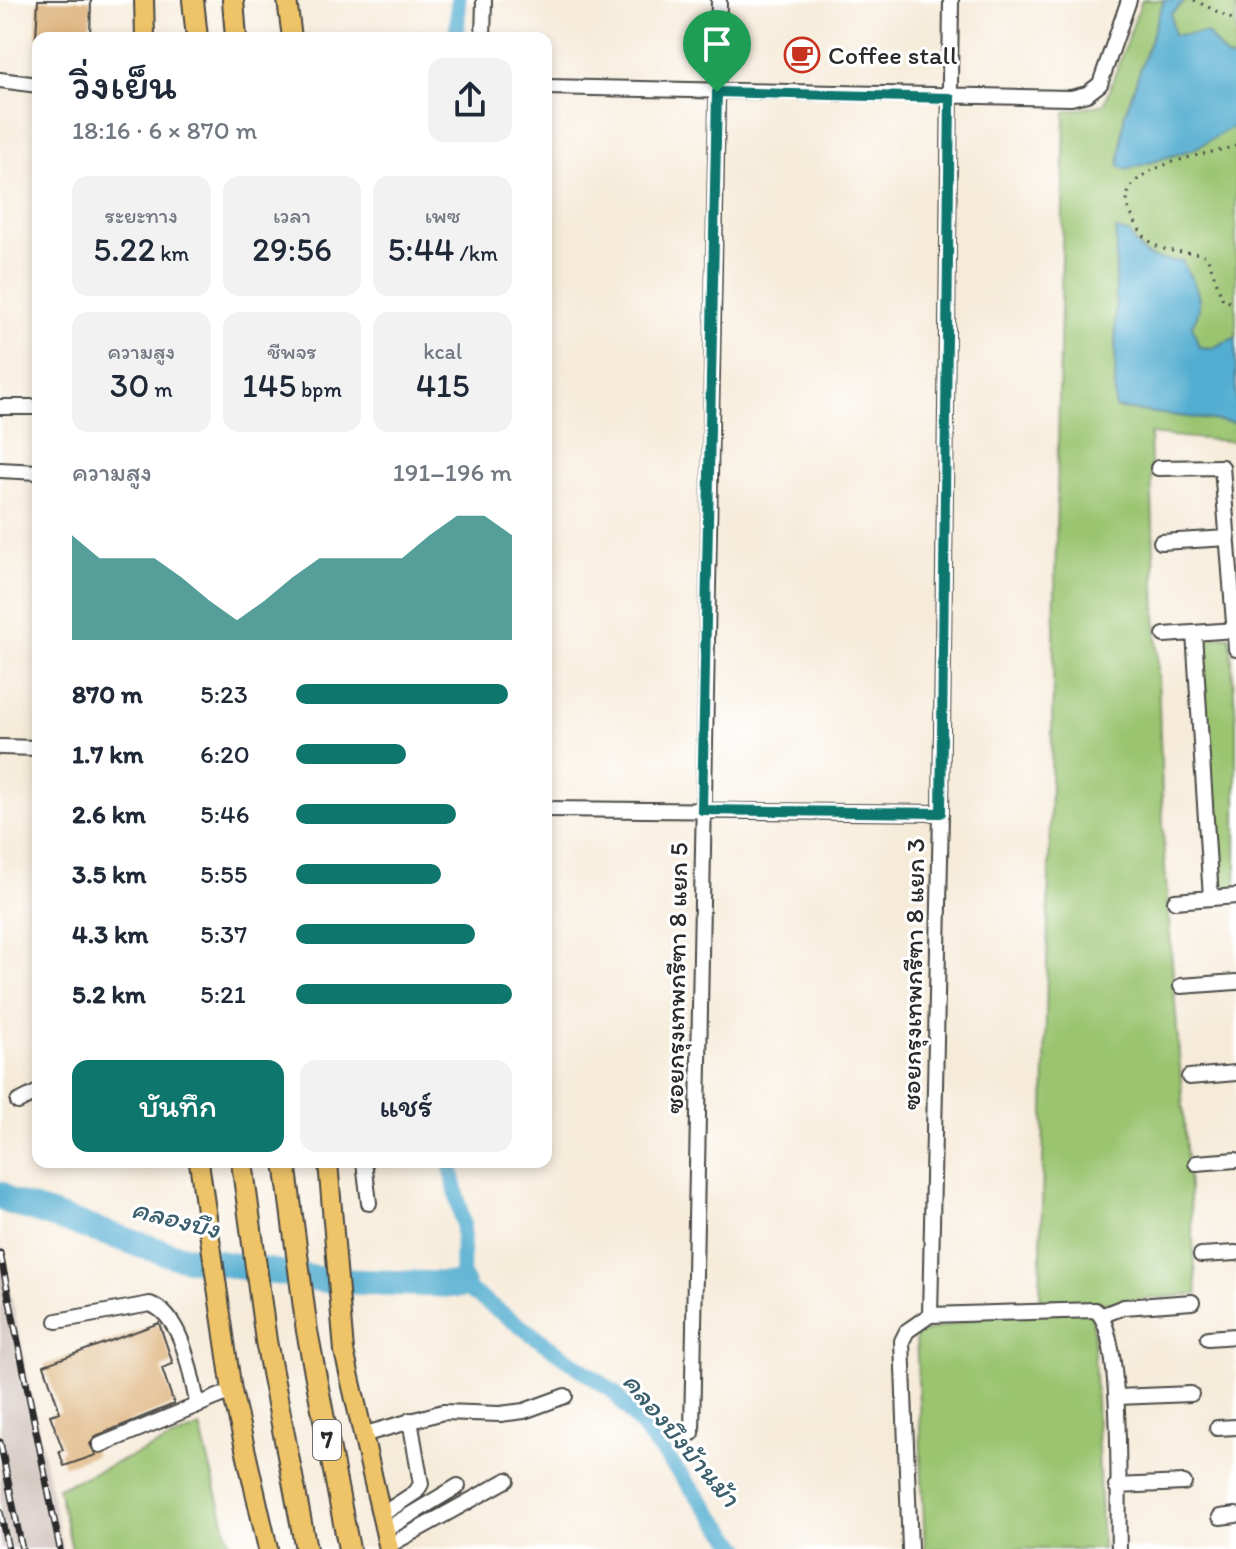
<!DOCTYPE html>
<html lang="th">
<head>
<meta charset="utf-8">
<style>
	body { margin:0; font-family:Itim,"Playpen Sans Thai",sans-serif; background:#f2f2f3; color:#1f2937; height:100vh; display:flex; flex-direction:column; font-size:30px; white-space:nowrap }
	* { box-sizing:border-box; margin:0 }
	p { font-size:26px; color:#747a83 }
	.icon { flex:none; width:44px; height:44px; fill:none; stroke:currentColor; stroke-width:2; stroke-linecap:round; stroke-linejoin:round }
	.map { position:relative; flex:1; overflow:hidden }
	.drawer { position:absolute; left:32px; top:32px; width:520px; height:1136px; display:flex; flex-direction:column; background:#fff; border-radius:16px; box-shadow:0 4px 12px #0003 }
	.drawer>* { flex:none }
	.pin { position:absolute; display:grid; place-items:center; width:68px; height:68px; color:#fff; margin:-82px -34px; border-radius:50% 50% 50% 0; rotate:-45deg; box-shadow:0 0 8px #0007 }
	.pin .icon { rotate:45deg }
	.round { display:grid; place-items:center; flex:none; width:84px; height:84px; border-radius:16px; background:#f2f2f3 }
	.headline { display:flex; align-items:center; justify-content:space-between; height:136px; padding:0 40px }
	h1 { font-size:44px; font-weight:600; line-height:60px }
	.stats { display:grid; grid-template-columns:repeat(3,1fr); gap:12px; height:136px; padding:8px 40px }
	.stats div { display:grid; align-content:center; border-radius:16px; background:#f2f2f3; text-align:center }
	.stats b { font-size:34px; font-weight:600 }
	.stats small { font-size:22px; font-weight:400 }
	.stats p { font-size:22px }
	.chart { height:224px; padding:16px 40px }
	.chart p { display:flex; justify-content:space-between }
	.chart svg { width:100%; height:144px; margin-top:8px; fill:#0f766e; opacity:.7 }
	.action { display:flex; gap:16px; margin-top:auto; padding:16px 40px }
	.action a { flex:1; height:92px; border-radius:16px; background:#0f766e; color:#fff; font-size:32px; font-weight:600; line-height:92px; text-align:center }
	.action a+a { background:#f2f2f3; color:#1f2937 }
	ul { padding:0 40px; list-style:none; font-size:26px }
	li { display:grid; grid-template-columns:128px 96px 1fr; align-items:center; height:60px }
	li i { height:20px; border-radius:10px; background:#0f766e }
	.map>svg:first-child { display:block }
</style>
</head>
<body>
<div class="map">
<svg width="1236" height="1549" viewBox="0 0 1236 1549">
	<rect width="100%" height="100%" fill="#fff"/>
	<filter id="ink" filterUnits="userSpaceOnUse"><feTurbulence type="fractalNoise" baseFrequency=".0125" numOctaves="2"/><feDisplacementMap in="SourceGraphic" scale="16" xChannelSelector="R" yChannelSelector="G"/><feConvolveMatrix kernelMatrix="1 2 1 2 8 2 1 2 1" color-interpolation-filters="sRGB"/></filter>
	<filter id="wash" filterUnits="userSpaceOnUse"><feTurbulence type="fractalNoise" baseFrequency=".006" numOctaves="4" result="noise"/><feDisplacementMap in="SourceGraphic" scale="32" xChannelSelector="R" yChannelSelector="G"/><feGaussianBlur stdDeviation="1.8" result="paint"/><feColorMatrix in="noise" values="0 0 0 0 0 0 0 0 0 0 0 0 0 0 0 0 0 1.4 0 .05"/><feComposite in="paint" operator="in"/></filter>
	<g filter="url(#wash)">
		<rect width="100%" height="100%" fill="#f6ebd9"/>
		<!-- industrial -->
		<path fill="#cfc0ba" d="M0,1241L63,1549H0Z"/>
		<!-- green -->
		<path fill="#9ac470" stroke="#62784e" stroke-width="2" d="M1142,0H1236V442L1150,434L1164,855L1197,1294L1089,1305L1093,1324L1102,1549H925L916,1334L1040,1301L1065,112L1104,104Z
			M1230,636L1236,720V889L1216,891L1200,637Z
			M200,1427L231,1549H72L58,1488Z"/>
		<!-- water -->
		<path fill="#53add0" stroke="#3f6c7e" stroke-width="2" d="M1164,0H1186L1171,14L1174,35L1207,33L1226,57L1236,61V125L1194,149L1126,170L1119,166L1124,117Z
			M1116,230L1129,233C1142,259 1155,261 1182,261C1194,283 1208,302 1192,325L1199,347L1212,348L1236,337V423L1115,408Z"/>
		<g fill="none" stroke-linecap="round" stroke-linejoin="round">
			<!-- canal -->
			<path stroke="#53add0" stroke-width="16" d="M457,38L458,0
				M450,1162L463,1224L462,1285L614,1392L740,1549"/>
			<!-- river -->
			<path stroke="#53add0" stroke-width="26" d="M0,1194L8,1201L175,1256L331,1281L462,1285"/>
		</g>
		<g id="blocks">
			<!-- building -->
			<path fill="#dbaf74" d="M38,0H91L90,38H36Z
				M159,1323L173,1364L162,1368L174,1404L96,1436L90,1444L96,1455L64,1466L59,1451L63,1450L50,1415L60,1412L44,1365Z"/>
		</g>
	</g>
	<g filter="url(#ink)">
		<use href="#blocks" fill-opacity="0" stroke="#494845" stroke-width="2"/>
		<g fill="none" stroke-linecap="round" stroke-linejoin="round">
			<!-- minor casing -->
			<g stroke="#494845" stroke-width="18">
				<path id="minor" d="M483,38L484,0
					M0,80L38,85
					M546,87L1071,98L1087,94L1100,84L1129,0
					M0,407H38
					M1158,468L1222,467L1236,649
					M0,470L38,472
					M1161,542L1228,538
					M1194,633L1211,898
					M1164,635L1235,630
					M0,747L38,748
					M546,809L941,813
					M1175,901L1236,896
					M1181,986L1236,982
					M1189,1077L1236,1073
					M18,1102L38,1092
					M364,1162L369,1203
					M1196,1163L1236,1160
					M1201,1255L1236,1253
					M930,1315L1095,1310C1125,1329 1117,1507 1119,1549
					M1103,1315L1124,1307L1192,1302
					M57,1321L150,1304C184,1317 190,1374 198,1406
					M1208,1338L1236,1336
					M1117,1397L1191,1394
					M1217,1428L1236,1427
					M692,1433L719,0
					M362,1435L443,1412L500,1414L524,1411L565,1396
					M100,1445L232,1391
					M1116,1486L1184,1483
					M381,1515L416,1492L421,1484L410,1420
					M1220,1517L1236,1515
					M385,1530L458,1486
					M388,1546L507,1480
					M910,1549L902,1341L907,1331L930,1315L941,813L951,0"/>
			</g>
			<!-- major casing -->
			<g stroke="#494845" stroke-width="22">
				<path id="major" d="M144,0L145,38
					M287,0L292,38
					M199,1162L232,1391L268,1549
					M328,1162L344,1351L389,1549"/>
			</g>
			<!-- highway casing -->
			<g stroke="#494845" stroke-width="24">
				<path id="highway" d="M193,0L197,38
					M233,0L236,38
					M242,1162L266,1341L306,1549
					M285,1162L307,1331L349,1549"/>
			</g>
			<!-- path -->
			<path stroke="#494845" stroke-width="3" stroke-dasharray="2 6" stroke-linecap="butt" d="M1194,0L1236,21
				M1236,146C1208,155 1106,166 1131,214C1138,228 1144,240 1159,247C1172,254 1192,250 1207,256L1223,300L1236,304"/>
			<!-- minor -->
			<use href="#minor" stroke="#fff" stroke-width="14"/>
			<!-- major -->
			<use href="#major" stroke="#efc469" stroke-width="18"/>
			<!-- highway -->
			<use href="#highway" stroke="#efc469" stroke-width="20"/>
			<!-- rail casing -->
			<g stroke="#2b2b2b" stroke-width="7">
				<path id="rail" d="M0,1253L60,1549
					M0,1442L22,1549
					M0,1511L8,1549"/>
			</g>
			<!-- rail -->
			<use href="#rail" stroke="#fff" stroke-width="4" stroke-dasharray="12" stroke-linecap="butt"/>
		</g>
	</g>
	<g fill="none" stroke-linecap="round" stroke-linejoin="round" filter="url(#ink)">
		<!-- route casing -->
		<g stroke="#fff" stroke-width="16">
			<path id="route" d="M717,92L950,98L941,813L702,810Z"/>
		</g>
		<!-- route -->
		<use href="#route" stroke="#0f766e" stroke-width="10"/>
	</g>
	<!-- icons -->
	<defs>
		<g id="cafe-ring" transform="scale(1.8)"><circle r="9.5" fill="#fff" stroke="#c8321e" stroke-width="1.5"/><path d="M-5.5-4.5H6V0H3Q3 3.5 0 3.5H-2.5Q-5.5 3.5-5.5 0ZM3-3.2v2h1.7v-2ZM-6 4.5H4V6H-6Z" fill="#c8321e"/></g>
	</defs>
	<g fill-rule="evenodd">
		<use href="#cafe-ring" x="802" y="55"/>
	</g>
	<g text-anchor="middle" stroke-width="6" stroke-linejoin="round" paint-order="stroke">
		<!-- shield labels -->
		<rect fill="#fff" stroke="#6b6b6b" stroke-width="2" x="313" y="1420" width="28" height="40" rx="6"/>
		<g font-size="24" font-weight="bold" fill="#2b2b2b">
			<text x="327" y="1448">7</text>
		</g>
		<!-- poi labels -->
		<g font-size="26" fill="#2b2b2b" stroke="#fff" text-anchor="start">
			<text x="828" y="64">Coffee stall</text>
		</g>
		<!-- street labels -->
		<g font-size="26" fill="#2b2b2b" stroke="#fff">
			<text transform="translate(913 974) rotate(-89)" y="9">ซอยกรุงเทพกรีฑา 8 แยก 3</text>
			<text transform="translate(676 978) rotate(-89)" y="9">ซอยกรุงเทพกรีฑา 8 แยก 5</text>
		</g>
		<!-- water labels -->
		<g font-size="28" font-style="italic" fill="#3b5f6d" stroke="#fff">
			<text transform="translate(176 1218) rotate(14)" y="10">คลองบึง</text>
			<text transform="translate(682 1439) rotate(50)" y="10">คลองบึงบ้านม้า</text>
		</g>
	</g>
</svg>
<div class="pin" style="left:717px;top:92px;background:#1e9e55"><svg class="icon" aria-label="arrive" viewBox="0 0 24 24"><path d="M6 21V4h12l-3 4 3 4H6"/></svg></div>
<section class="drawer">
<div class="headline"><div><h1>วิ่งเย็น</h1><p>18:16 · 6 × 870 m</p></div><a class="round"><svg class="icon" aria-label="share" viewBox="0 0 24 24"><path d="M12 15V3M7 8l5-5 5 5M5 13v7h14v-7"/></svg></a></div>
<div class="stats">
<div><p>ระยะทาง</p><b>5.22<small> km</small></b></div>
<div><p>เวลา</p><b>29:56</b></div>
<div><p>เพซ</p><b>5:44<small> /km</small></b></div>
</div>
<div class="stats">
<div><p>ความสูง</p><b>30<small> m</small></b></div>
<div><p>ชีพจร</p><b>145<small> bpm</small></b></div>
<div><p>kcal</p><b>415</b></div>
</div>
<div class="chart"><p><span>ความสูง</span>191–196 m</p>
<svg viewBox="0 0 160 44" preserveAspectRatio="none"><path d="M0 44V12L10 19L20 19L30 19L40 25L50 32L60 38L70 32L80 25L90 19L100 19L110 19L120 19L130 12L140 6L150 6L160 12V44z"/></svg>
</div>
<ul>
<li><b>870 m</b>5:23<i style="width:98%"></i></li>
<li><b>1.7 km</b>6:20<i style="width:51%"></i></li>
<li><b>2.6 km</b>5:46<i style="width:74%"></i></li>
<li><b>3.5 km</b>5:55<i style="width:67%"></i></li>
<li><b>4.3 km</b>5:37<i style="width:83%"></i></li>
<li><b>5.2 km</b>5:21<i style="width:100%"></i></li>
</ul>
<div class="action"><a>บันทึก</a><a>แชร์</a></div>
</section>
</div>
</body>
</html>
